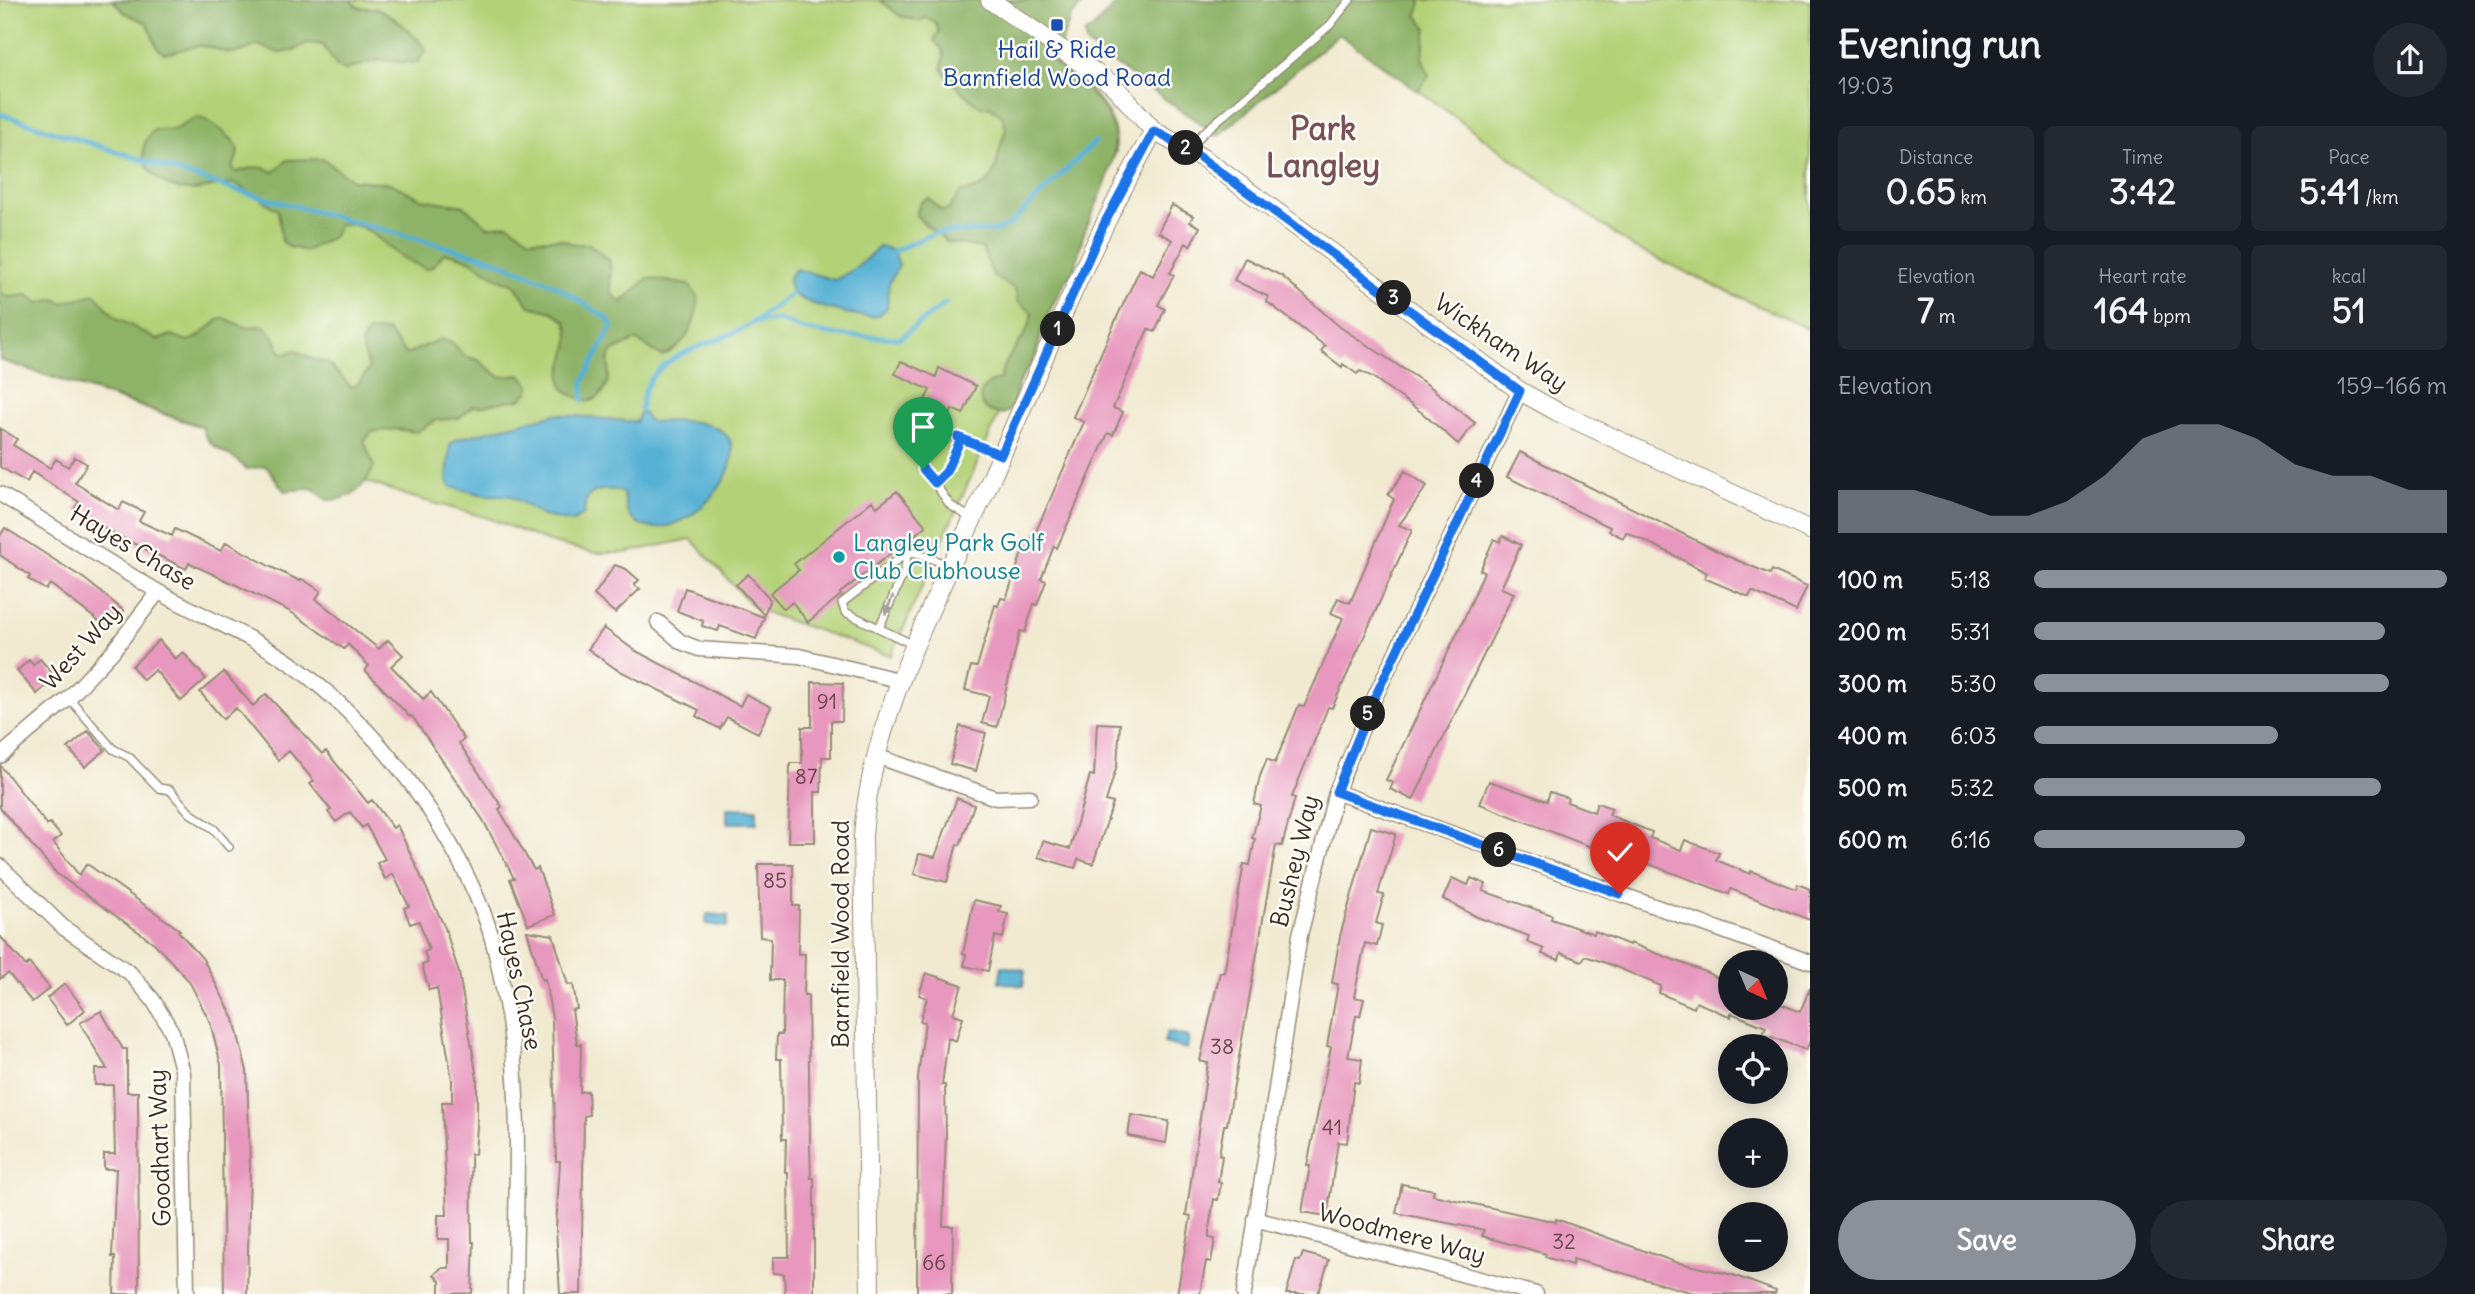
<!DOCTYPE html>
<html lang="en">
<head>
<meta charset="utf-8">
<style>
	body { margin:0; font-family:Delius,sans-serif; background:#242831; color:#f1f3f6; height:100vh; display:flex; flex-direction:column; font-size:26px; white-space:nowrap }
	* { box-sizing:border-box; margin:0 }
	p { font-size:23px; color:#9ea1a6 }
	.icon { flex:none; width:38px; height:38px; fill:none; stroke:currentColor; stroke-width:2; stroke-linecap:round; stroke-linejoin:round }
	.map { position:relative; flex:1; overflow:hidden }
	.details { display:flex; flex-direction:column; background:#171b24; width:665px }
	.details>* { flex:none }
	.needle { width:46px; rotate:136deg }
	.fabs { position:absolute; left:1718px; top:950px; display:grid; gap:14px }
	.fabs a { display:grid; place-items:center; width:70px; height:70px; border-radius:50%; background:#171b24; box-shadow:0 4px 18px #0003; font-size:35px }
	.pin { position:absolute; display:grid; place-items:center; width:60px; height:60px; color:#fff; margin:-72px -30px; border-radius:50% 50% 50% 0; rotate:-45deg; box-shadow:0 0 7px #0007 }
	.pin .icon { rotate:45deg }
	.km { position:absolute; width:35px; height:35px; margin:-18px; border-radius:50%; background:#222; color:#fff; font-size:19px; line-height:35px; text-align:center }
	.round { display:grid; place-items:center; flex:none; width:74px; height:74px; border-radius:37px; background:#242831 }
	.head { display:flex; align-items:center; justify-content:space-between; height:119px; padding:0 28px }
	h1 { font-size:38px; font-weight:700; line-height:52px }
	.stats { display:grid; grid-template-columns:repeat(3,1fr); gap:10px; height:119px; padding:7px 28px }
	.stats div { display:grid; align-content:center; border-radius:10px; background:#242831; text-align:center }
	.stats b { font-size:35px; font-weight:700 }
	.stats small { font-size:19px; font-weight:400 }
	.stats p { font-size:19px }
	.chart { height:196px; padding:14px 28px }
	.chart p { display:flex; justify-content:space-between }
	.chart svg { width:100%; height:126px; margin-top:7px; fill:#8c9099; opacity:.7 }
	.cta { display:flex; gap:14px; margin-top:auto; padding:14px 28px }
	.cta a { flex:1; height:80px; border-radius:42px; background:#8c9099; color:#fff; font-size:28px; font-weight:700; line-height:80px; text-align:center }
	.cta a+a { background:#242831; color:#f1f3f6 }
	ul { padding:0 28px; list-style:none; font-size:23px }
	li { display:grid; grid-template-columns:112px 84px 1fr; align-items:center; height:52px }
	li i { height:18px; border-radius:9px; background:#8c9099 }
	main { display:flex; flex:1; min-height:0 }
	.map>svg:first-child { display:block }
</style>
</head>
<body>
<main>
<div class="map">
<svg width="1810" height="1294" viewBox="0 0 1810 1294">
	<rect width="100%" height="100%" fill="#fdfcf7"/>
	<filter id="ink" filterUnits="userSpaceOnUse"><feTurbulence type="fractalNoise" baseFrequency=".0143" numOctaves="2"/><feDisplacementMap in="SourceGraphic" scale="14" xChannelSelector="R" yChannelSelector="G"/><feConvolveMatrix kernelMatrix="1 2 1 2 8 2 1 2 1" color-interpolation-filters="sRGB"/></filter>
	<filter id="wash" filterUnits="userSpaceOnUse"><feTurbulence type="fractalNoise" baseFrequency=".00686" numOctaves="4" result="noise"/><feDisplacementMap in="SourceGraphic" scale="28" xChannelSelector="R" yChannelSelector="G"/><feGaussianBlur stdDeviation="1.57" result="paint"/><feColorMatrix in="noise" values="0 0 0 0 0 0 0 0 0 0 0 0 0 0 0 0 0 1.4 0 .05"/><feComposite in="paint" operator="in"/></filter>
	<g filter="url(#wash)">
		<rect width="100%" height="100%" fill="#f1ead1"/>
		<!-- green -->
		<path fill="#b3d177" stroke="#777e4a" stroke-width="2" d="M0,0H957C995,25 1068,64 1096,97C1110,112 1117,131 1116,152L891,656L755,609L691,539L624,553H593L549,542L488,518L412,497L0,360Z
			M1359,0H1810V330L1634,248L1340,33Z"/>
		<!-- forest -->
		<path fill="#8eb368" stroke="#646e43" stroke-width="2" d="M112,0H351C358,13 370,4 381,10C391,14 424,42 426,51L417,63L378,60L345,70L337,67L323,45L307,43L293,51L279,53L257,45C221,63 225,45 197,46C185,47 176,54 164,53L158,49L147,23L125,13Z
			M880,0H1086L1071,17L1053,63C1136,121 1123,145 1086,228C1080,241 1079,255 1074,269C1072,274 1068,277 1065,282C1057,295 1050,310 1044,324C1039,335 1040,349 1034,359C1030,369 1021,375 1018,385C1014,397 1015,418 995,413C972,406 978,384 1000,379C1005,352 1030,339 1032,312L1018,302L1015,289L994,277L982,248L946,242C937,231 920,223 916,214L921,202L928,198L942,211L949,209L961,192C1005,187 992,159 1006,130L1003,117L991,107H981C973,102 943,75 942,68C942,62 945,58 943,51L934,40L939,32L936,23L926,18L919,21L900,16Z
			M1130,0H1422L1417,15L1427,28L1422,58L1429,75L1418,91L1339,34L1218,136L1086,44L1085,33C1105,23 1106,3 1130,0Z
			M197,117C207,118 239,141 238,151C238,156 234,163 233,168L236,172C253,169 253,163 274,172L287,160L323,159L352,180L390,183L422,199L464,206L488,227L508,224L530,239H560L574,244H589L609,260C614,276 603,293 622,302L648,278L689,285L698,297C697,322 687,346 662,356L636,340L613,351L608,360C611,377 609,393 591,401C532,390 581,355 566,322L553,312L530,306L513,283C485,278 480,257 444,253L432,267L425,269C416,264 405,260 396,253C379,240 364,220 339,225L334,236L306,251L289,247L282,241L278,210L236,184C222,182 207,190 192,190C159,192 126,157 154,130L176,129Z
			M0,293L10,297L28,295L39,303L55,299L63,303L95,294L115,317L157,340L172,335L188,341L198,337L218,320L225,318L244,327L264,326L272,334L281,352L286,354L295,350L312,359L328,363L351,387L357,385L369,369L361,344L368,332L387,331L406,354L441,339L453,343L464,356L478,360L500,377L521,375L530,385L529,392L519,400C497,399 492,408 473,406L459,418L437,420L416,432L396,429L372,432L364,441L374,466C366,486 351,501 327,500L312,488L284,491L266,466L247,469C242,466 239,461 234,458C219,449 206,445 202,426L0,360Z"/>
		<!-- water -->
		<path fill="#56b1d4" stroke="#486e79" stroke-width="2" d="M880,246L894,251L899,266L889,283L887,308L878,316C863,319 802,304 793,293C790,288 789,282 789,277L796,269L835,280L856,268Z
			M641,410L650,422C673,421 696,418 718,429C768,455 675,560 631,518C625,512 626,501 623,493C613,488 596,488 588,497C584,501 585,509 584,514L572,522L543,516L511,496L485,495L451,487L447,481L450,445L457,439L556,414L636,422Z
			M727,808L757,809V823H727Z
			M707,914L728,916L727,927L706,924Z
			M1002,966L1025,970L1023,986L999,982Z
			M1167,1032L1189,1037L1187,1049L1164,1043Z"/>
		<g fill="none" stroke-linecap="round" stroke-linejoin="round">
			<!-- stream -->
			<path stroke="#56b1d4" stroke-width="5" d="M0,114L232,189L492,259L555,285L608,319L612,326L583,382V400
				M894,251L935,233L995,231L1009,225L1095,142
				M752,323L780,320L801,329L835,335L900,338L946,303
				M641,410C643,354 707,348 744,328C762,318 777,304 793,293"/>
		</g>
		<g id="blocks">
			<!-- building -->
			<path fill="#e898be" d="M1172,205L1193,216L1190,222L1200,227L1190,246L1186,243L1170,273L1174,275L1158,305L1165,309L1155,332L1148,329L1113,408L1123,412L1113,435L1108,433L1057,548L1054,546L1041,579L1046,581L1037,605L1034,604L1025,632L1020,631L997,727L982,723L989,696L965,690L971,666L977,667L995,605L998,606L1001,598L1006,599L1026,541L1031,543L1084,422L1073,417L1118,315L1140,269L1153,276L1172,240L1158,232Z
				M1245,258L1282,276L1340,327L1428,385L1475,423L1458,444L1421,412L1371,376L1360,371L1357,374L1343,364L1342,367L1321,351L1325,346L1266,301L1269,297L1234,280Z
				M901,361L936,377L939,368L976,386L963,414L952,409L951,413L924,402L930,390L895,374Z
				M0,428L17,439L13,445L50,468L56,459L68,467L75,457L87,464L75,483L119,510L123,502L144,512L139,521L172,536L175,529L221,551L226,542L271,567L300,581L302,579L321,591L316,599L379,649L388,640L403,655L391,666L423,699L431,692L464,739L459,743L502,807L499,809L534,870L538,868L555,915L528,925L510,879L514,878L483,820L412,716L410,717L365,670L369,666L348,644L344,649L291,612L232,583L189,563L186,569L112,533L74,509L79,502L32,472L27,482L0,467Z
				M1520,452L1727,556L1770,574L1772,570L1807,586L1796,611L1752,591L1749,597L1704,578L1707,573L1664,550L1626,532L1623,538L1609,531L1610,527L1507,477Z
				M1405,471L1427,486L1399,525L1412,530L1332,708L1328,707L1292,797L1295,798L1282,846L1276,845L1227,1125H1224L1219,1155L1222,1156L1218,1182L1221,1183L1218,1200L1214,1199L1209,1228V1238L1215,1239L1211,1262L1206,1261L1200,1294H1177L1191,1216L1186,1215L1208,1063L1200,1061L1220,972L1224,973L1244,864L1250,865L1255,839L1252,838L1261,806L1254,804L1260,776L1267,759L1275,763L1299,705L1304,707L1343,618L1331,613L1338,598L1350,603L1394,499L1388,495Z
				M897,491L926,526L840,593L841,595L808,622L792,602L784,609L770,593L799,570L794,564L872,501L877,507Z
				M5,528L86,580L124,611L109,629L50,584L46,590L28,579L30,576L0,555V536Z
				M1503,536L1521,545L1501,588L1514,593L1413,800L1390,789L1393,783L1386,780L1464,619L1484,572L1480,570L1494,539L1500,542Z
				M615,565L626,569L639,580L634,585L640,589L615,613L594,595Z
				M748,574L770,599L764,615L736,585Z
				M685,588L764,617L756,639L720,626L718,631L702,626L703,621L677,611Z
				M604,628L634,650L740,706L746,694L771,707L758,733L727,717L720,729L696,716L699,710L616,669L588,649Z
				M159,640L175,659L183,652L206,679L181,701L155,670L143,680L132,666Z
				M40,659L56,677L37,694L17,671L29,660L33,665Z
				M224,672L253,706L266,694L322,754L326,751L368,803L372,800L393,828L397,825L445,928L459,973L477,1078V1126L475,1154H471L472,1242H474L472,1293L440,1294V1281L434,1275L441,1268H449V1239H438V1215H447L442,1102H452V1080L437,988L429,990L422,965L428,963L424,952L429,950L419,921L410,924L404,908L409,906L393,874L385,879L377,863L385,859L366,825L362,828L350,812L336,822L328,812L331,810L310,784L314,781L289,751L278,760L236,708L223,719L200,692Z
				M812,682L843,683L842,721H831V757H822L821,792H815V842H788L790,763H802V727H812Z
				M1097,723L1120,724L1117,765L1106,801L1113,803L1093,864L1078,859L1075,868L1038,857L1043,841L1070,849L1090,775L1094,776Z
				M960,726L986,733L976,771L950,764Z
				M88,731L105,750L85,767L68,748Z
				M0,765L47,825L50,823L61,836L53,842L79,875L87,864L180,930L178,931L203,959L234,1019L247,1071L250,1166L247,1294H224L221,1065L210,1022L189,981L154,943L56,873L0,808Z
				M1489,781L1547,801L1550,792L1568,798L1567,802L1594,812L1597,803L1612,808L1609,815L1652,832L1650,838L1681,850L1685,840L1719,853L1716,860L1750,874L1751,871L1796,889L1798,884L1810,889V920L1731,889L1729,894L1598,845L1596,849L1480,804Z
				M957,798L974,805L960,845L957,844L947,882L914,874L919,854L935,857Z
				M1371,827L1396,834L1378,894L1384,895L1376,923L1382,925L1377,946L1365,943L1354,997L1364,999L1360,1016H1356L1348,1057L1362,1059L1359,1083L1354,1082L1347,1143L1338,1142L1327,1216L1302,1212L1310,1166H1307L1331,1047L1327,1046L1338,984L1332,983L1340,936Z
				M758,864H793V906H799L798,954H805L804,995H808L810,1146L811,1178H814V1294H785L784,1274L773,1273V1257H789L788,1172H785L786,1139H782L781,1059H776L777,1034L782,1035L783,980H770L771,938L760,937Z
				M1452,878L1468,885L1471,878L1486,884L1483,891L1552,915L1551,919L1594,934L1595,931L1629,945L1630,943L1708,973L1731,985V1008H1776V1002L1800,1012L1810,988V1041L1806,1050L1763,1034L1766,1027L1731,1013V1017L1696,1002L1694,1008L1659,993L1661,986L1609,964L1585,956L1582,961L1561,953L1559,960L1542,954L1544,949L1527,942L1529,936L1477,917L1443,899Z
				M974,900L1001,906L999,912L1008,914L1003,938L995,936L988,971L964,966L966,955L963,954Z
				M527,931L553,935L568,985L573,984L577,1009L572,1010L577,1044H581L580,1092L588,1091L589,1115L584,1116L581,1294H560L556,1228L560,1161H556L552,1018L545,979L542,980Z
				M0,936L26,966L29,963L50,988L32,1002L8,973L0,979Z
				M926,973L962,985L953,1014L963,1017L956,1041L948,1038L942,1085H945L946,1134L943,1226H953L952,1294H917L918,1077L925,1022L920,1021L927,998L919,995Z
				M65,984L85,1010L67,1025L47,998Z
				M101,1011L123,1049H127V1092H138L139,1294H114L115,1257H112L116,1169H104V1154H115L113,1085H95V1069H107L80,1023Z
				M1131,1115L1169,1121L1166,1143L1128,1136Z
				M1402,1184L1434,1190L1433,1195L1556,1222V1219L1675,1262L1733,1275L1776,1291L1775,1294H1697L1573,1259L1572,1265L1545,1257L1546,1254L1482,1236L1484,1230L1396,1213Z
				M1303,1253L1329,1260L1320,1289L1317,1294H1286L1296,1260L1300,1261Z"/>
		</g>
	</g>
	<g filter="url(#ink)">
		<use href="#blocks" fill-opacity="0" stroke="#968a78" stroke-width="2"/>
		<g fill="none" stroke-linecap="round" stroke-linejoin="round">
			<!-- service casing -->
			<g stroke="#968a78" stroke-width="10">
				<path id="service" d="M1190,149L1203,133L1330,25L1350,0
					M935,483L946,473L958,437
					M972,519L950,505L910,448L927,423L1001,455
					M879,628L905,570L907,554
					M914,645L845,612L842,603L900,558L913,552L951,566
					M69,698L113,749L129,757L159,788L170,790L190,813L214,829L229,847"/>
			</g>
			<!-- minor casing -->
			<g stroke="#968a78" stroke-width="17">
				<path id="minor" d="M0,494C52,526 104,560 157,591C203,617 253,636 296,667C378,729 445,817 483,912C495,941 501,978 507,1009C523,1096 515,1205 515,1294
					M658,622L681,642L699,649L799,656L902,681
					M0,756L69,698L113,651L158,592
					M876,756L996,798L1030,797
					M1336,792L1810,962
					M0,866L64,928L130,973L153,1000L172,1032L183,1073L187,1294
					M1255,1219L1536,1294
					M1244,1294L1300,935L1336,792L1374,699L1520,391"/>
			</g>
			<!-- tertiary casing -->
			<g stroke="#968a78" stroke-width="20">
				<path id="tertiary" d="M990,0L1113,85L1154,131L1206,160L1520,391L1556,411L1810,530
					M870,1294L863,836C871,713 942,589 992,477C1043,361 1091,241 1154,131"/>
			</g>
			<!-- service -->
			<use href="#service" stroke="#fff" stroke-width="7"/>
			<!-- minor -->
			<use href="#minor" stroke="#fff" stroke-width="14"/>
			<!-- tertiary -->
			<use href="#tertiary" stroke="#fff" stroke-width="18"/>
		</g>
		<!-- one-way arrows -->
		<defs><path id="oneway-solid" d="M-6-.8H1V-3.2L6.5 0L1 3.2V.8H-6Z" transform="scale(1.75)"/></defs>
		<use fill="#a79f9a" href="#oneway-solid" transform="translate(889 605) rotate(114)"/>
	</g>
	<g fill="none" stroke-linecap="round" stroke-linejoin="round" filter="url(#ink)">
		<!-- route casing -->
		<g stroke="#fff" stroke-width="14">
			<path id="route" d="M923,469L935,483L946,472L960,441L958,437L1001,455L1104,224L1154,131L1190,150L1520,391L1374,699L1336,792L1620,894"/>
		</g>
		<!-- route -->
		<use href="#route" stroke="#1a73e8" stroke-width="9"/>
	</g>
	<!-- markers -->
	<rect fill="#1a4fb4" stroke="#fdfcf7" stroke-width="2.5" x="1050" y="18" width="14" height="14" rx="3.5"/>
	<circle fill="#0f9aa8" stroke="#fdfcf7" stroke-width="2.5" cx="839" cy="557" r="7"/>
	<g text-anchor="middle" stroke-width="5" stroke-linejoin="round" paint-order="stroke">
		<!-- number labels -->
		<g font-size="21" fill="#664646">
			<text x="827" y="709">91</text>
			<text x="806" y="784">87</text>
			<text x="775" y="888">85</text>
			<text x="1222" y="1054">38</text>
			<text x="1332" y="1135">41</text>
			<text x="1564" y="1249">32</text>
			<text x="934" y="1270">66</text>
		</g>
		<!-- transit labels -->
		<g font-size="24" fill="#164399" stroke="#fdfcf7">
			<text x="1057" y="58">Hail &amp; Ride<tspan x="1057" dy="28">Barnfield Wood Road</tspan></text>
		</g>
		<!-- street labels -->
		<g font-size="24" fill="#3b2a1e" stroke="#fdfcf7">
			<text transform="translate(1501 343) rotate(34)" y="8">Wickham Way</text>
			<text transform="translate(133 548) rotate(31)" y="8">Hayes Chase</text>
			<text transform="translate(81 647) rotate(-48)" y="8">West Way</text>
			<text transform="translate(1295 861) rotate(-76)" y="8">Bushey Way</text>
			<text transform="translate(841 934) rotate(-90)" y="8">Barnfield Wood Road</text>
			<text transform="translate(519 981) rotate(78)" y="8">Hayes Chase</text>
			<text transform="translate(160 1148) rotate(-92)" y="8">Goodhart Way</text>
			<text transform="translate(1402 1234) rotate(15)" y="8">Woodmere Way</text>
		</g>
		<!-- culture labels -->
		<g font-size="24" fill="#0d838f" stroke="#fdfcf7" text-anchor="start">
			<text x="853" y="551">Langley Park Golf<tspan x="853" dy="28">Club Clubhouse</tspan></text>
		</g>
		<!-- district labels -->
		<g font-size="32" font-weight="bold" fill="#785056" stroke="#fdfcf7">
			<text x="1323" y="140">Park<tspan x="1323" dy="37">Langley</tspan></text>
		</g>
	</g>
</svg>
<div class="fabs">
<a><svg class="needle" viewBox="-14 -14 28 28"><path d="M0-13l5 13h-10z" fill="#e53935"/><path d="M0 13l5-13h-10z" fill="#9ea1a6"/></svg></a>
<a><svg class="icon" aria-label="locate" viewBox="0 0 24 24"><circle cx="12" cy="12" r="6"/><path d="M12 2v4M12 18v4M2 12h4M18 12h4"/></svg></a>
<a>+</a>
<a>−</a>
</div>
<div class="pin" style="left:923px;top:469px;background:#1e9e55"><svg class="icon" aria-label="arrive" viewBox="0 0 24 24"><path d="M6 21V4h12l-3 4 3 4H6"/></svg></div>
<div class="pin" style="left:1620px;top:894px;background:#d93025"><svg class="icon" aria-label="check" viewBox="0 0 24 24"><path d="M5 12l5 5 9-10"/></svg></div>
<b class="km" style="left:1058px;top:329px">1</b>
<b class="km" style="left:1186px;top:148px">2</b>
<b class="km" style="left:1394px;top:298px">3</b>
<b class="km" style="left:1477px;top:481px">4</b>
<b class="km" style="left:1368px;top:714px">5</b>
<b class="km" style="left:1499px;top:850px">6</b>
</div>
<section class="details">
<div class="head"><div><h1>Evening run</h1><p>19:03</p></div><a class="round"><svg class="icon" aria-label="share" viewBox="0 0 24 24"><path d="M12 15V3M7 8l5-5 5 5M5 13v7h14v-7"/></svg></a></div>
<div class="stats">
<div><p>Distance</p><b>0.65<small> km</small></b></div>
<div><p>Time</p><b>3:42</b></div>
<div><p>Pace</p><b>5:41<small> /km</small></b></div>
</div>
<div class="stats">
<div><p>Elevation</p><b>7<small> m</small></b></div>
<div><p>Heart rate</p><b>164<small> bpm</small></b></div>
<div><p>kcal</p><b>51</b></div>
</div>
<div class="chart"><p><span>Elevation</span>159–166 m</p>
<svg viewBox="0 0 160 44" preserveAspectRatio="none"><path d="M0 44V29L10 29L20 29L30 33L40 38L50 38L60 33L70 24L80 11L90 6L100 6L110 11L120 20L130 24L140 24L150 29L160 29V44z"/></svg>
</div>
<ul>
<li><b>100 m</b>5:18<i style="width:100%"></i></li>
<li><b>200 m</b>5:31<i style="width:85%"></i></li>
<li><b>300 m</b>5:30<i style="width:86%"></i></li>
<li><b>400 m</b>6:03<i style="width:59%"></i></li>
<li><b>500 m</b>5:32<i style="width:84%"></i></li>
<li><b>600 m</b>6:16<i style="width:51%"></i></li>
</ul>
<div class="cta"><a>Save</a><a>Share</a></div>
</section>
</main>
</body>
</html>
